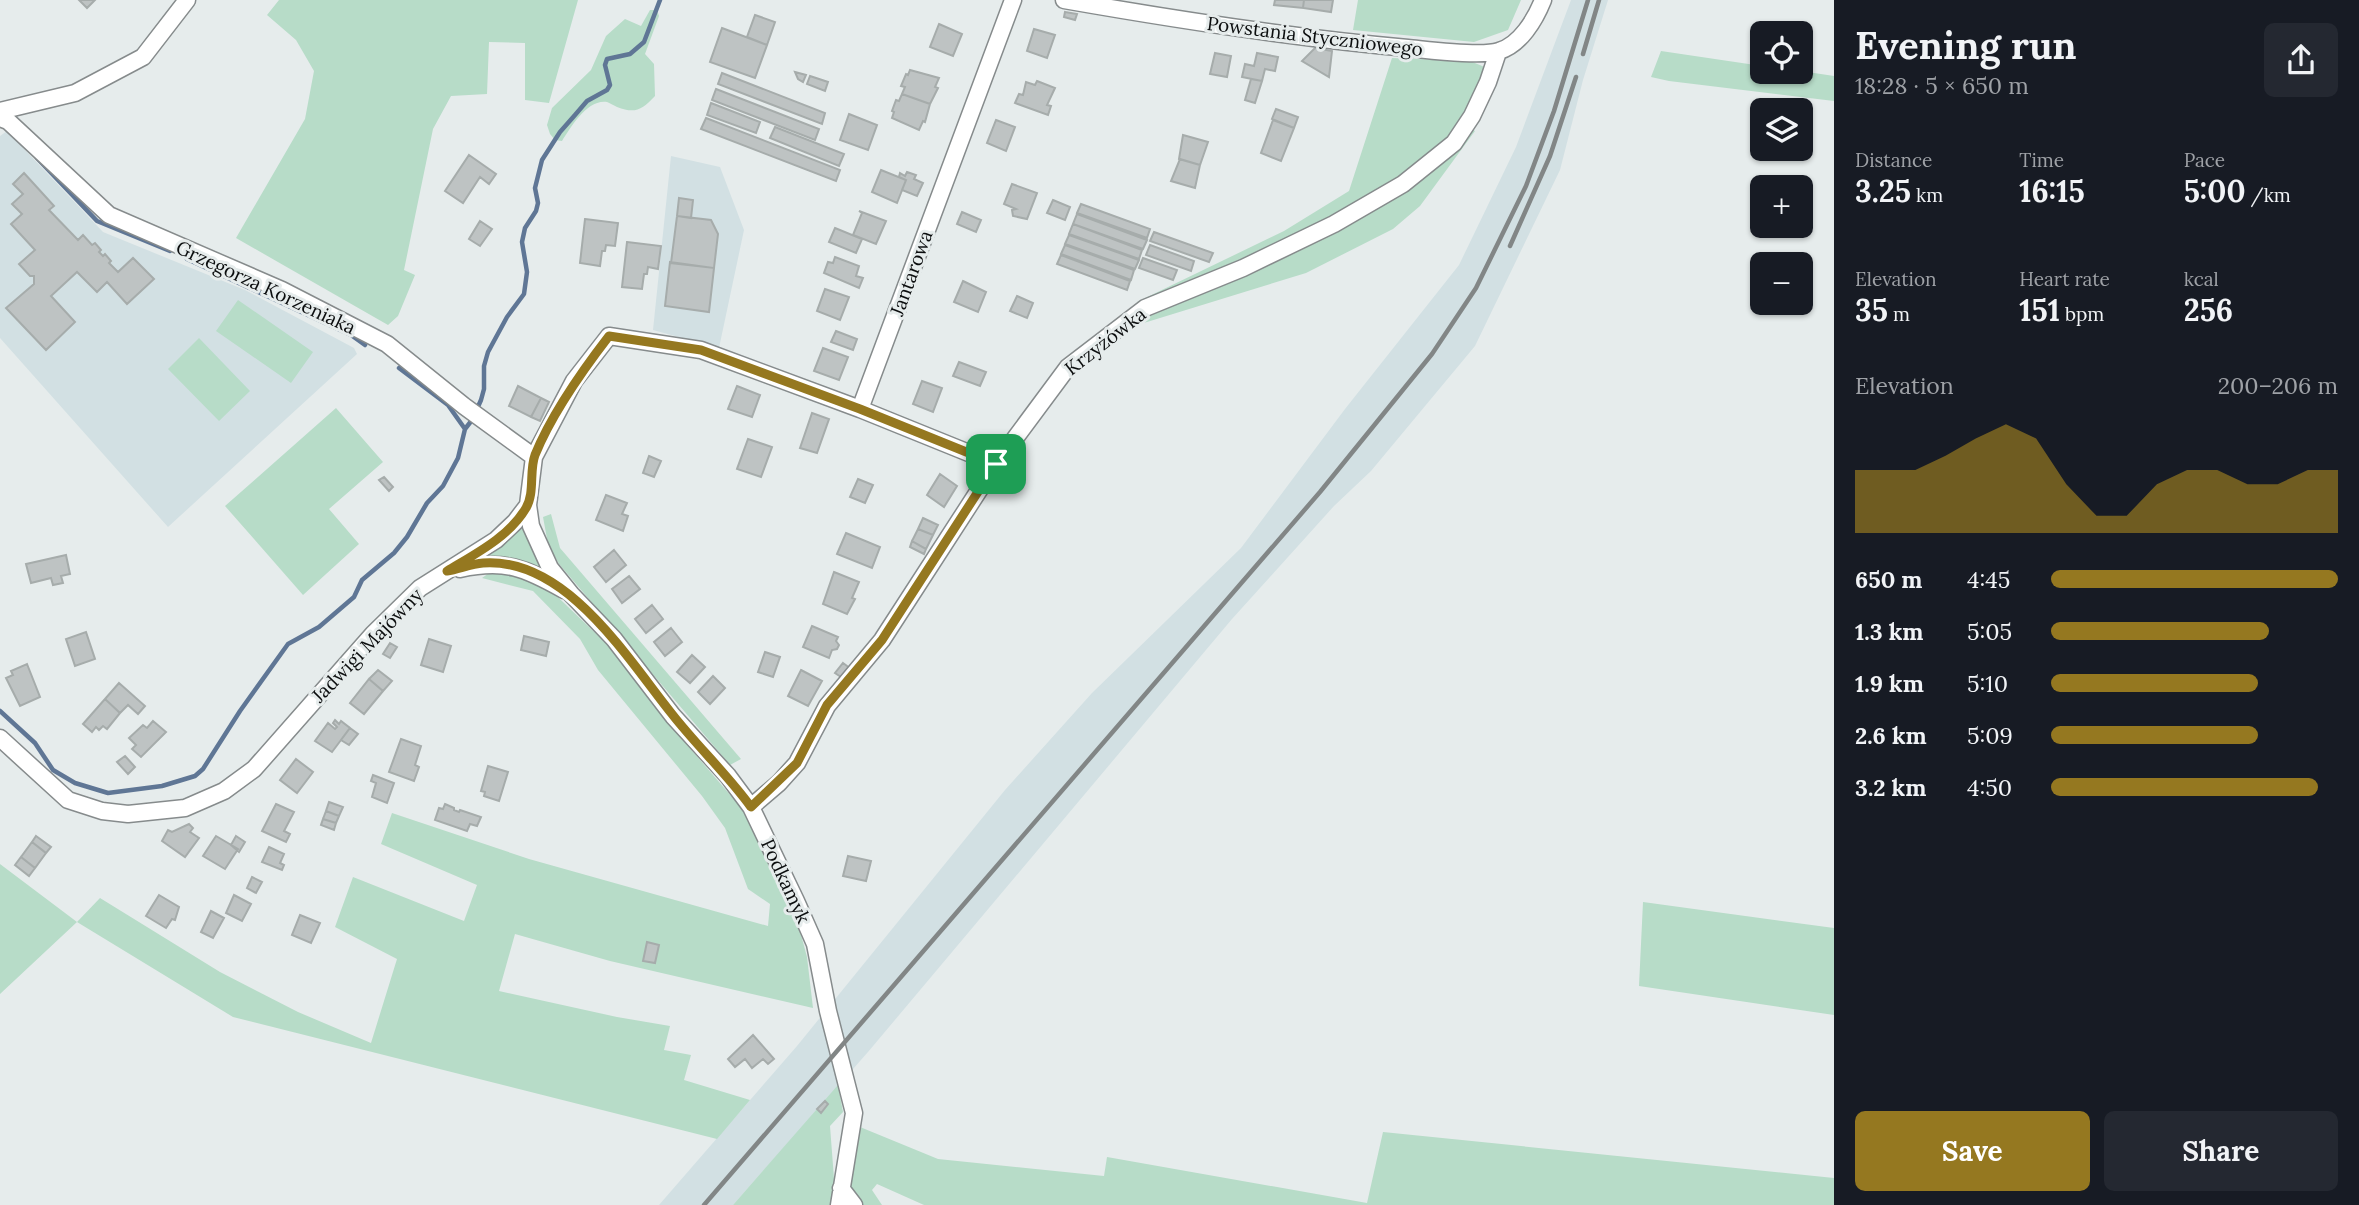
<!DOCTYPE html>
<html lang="en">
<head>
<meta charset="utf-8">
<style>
	body { margin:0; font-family:Lora,serif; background:#242831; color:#f1f3f6; height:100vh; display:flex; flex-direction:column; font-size:26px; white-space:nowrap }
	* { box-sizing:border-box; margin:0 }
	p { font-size:23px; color:#9ea1a6 }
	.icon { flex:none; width:38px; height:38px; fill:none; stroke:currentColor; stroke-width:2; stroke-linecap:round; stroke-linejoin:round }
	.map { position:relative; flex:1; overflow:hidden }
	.drawer { display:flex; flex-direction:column; background:#171b24; width:525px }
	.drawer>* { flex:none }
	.fabs { position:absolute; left:1750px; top:21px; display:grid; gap:14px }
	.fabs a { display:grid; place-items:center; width:63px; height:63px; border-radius:10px; background:#171b24; box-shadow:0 2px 5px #0004; font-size:35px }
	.pin { position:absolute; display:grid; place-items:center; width:60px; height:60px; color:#fff; margin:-30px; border-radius:14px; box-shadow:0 4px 10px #0006 }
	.round { display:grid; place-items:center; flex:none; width:74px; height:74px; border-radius:10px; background:#242831 }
	.headline { display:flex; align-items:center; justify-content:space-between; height:119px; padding:0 21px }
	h1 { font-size:38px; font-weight:800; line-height:52px }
	.stats { display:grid; grid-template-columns:repeat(3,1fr); gap:10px; height:119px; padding:7px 21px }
	.stats div { display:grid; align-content:center }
	.stats b { font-size:30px; font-weight:800 }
	.stats small { font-size:19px; font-weight:400 }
	.stats p { font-size:19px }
	.chart { height:196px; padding:14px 21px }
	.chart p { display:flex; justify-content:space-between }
	.chart svg { width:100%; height:126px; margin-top:7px; fill:#957820; opacity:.7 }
	.cta { display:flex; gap:14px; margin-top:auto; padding:14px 21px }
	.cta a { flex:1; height:80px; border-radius:10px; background:#957820; color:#fff; font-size:28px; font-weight:800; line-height:80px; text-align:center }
	.cta a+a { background:#242831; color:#f1f3f6 }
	ul { padding:0 21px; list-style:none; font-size:23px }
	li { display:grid; grid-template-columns:112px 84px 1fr; align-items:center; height:52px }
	li i { height:18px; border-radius:9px; background:#957820 }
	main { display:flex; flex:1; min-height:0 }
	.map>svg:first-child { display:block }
</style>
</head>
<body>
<main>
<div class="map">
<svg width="1834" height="1205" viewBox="0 0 1834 1205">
	<rect width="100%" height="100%" fill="#e6ecec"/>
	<!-- built -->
	<path fill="#d2e0e3" d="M1571,0H1608L1583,80L1560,170L1475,346L1371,471L1334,506L1232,619L868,1052L733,1205H659L797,1046L1005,790L1092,693L1241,548L1345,409L1459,265L1516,147Z
		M7,131L103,232L245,290L354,348L357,354L168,527L0,338V136Z
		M671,156L720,167L744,230L719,348L653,330Z"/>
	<!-- green -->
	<path fill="#b7dcc8" d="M279,0H578L549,103L525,100V43L489,42L487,94L451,96L433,129L404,270L415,275L398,316L388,325L236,238L305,119L314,71L296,40L267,15Z
		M1358,0H1521L1508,30L1474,42L1353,30Z
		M650,10H657L659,16L645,54L654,64L655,96C642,110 635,114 617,107C613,105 610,103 607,102C587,99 571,127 562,141L555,140L550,134L547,125L552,108L591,70L606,36L625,19L641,26Z
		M1661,51L1762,66V72L1801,71L1834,76V101L1669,81L1651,77Z
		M1392,58L1470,61L1487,68V73L1447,144L1388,188L1339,218L1140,308L1137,302L1284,231L1349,191Z
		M1471,129L1475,131L1420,206L1393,229L1306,273L1134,326L1151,309L1302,247Z
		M238,300L313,352L291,383L216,331Z
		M199,338L250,391L219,421L168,369Z
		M336,408L383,462L329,509L359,544L303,595L225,506Z
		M551,514L560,548L741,759L730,765L559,564L548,544L543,517Z
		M522,525L526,526L551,573L475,560Z
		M492,571L541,581L609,646L664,718L744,811L793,905L807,957L813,1008L610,961L515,934L499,991L617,1017L670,1026L664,1050L691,1055L684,1080L750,1100L717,1139L233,1017L77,922L0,994V864L77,922L100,898L220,972L298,1012L371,1043L397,959L335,927L353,877L464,921L477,885L381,844L392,813L529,859L768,926L770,904L748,889L725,828L702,796L598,670L580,639L533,591L482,578Z
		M1643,902L1834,928V1015L1639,986Z
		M838,1085L843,1112L830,1126L836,1205H733Z
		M860,1127L938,1159L1104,1176L1107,1157L1367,1203L1383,1132L1834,1178V1205H924L877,1184L872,1190L882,1205H860L845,1177L855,1159Z"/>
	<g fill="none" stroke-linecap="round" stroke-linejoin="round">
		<!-- stream -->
		<path stroke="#5f7695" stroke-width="4.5" d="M37,158L97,221L170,251
			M187,259L351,335L365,345
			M399,368L448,405L465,429
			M0,711L35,743L53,770L75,783L108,793L162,786L195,776L203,769L240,711L288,644L319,627L354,597L362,580L394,553L407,537L427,503L443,486L458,458L465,429L472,420L481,400L484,389V366L488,352L507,317L524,294L527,272L522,242L525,228L536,211L538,203L535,188L542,160L560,132L575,115L587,101L607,90L610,85L605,65L607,59L630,54L644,42L660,0"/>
	</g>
	<!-- building -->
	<path fill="#bec3c3" stroke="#a6acab" stroke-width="2" d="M79,0H95L87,8Z
		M1275,0H1304L1303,8L1274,5Z
		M1304,0H1333L1331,12L1303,8Z
		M1065,12L1077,14L1075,20L1064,17Z
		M755,15L775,22L767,45L747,37Z
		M939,24L962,34L953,56L930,47Z
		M722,28L767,45L755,78L710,62Z
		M1034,29L1055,35L1047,58L1027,51Z
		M1315,48L1332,51L1329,77L1302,61Z
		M1215,53L1231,56L1227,77L1210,74Z
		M1257,53L1278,57L1275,71L1265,69L1262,81L1242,77L1245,64L1254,66Z
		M910,70L939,78L935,87L938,88L930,104L902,94L905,87L901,86L906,74L908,75Z
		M795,72L806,75L803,82L798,79Z
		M722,73L825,113L822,124L718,84Z
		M810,76L828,82L825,91L807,84Z
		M1251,79L1262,81L1255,103L1245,100Z
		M1037,81L1055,88L1047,105L1051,106L1048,115L1015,103L1019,94L1023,95L1026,82L1035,85Z
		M716,89L819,129L815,140L712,100Z
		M902,94L930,104L925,122L923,121L919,130L892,118L894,112L892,111L896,100L899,101Z
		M711,103L760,122L756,133L707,115Z
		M1276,109L1298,117L1294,128L1272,119Z
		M849,114L877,125L868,150L840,140Z
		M706,118L840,170L836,181L701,129Z
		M996,120L1015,127L1006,151L987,143Z
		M1273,120L1294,128L1281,161L1261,153Z
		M775,127L844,154L839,166L770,138Z
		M1183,135L1208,142L1200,165L1179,159Z
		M469,155L496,174L489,184L480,177L463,203L445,191Z
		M1180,159L1200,165L1195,188L1171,181Z
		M881,170L906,180L897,203L872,192Z
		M907,172L916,175L914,179L923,183L917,196L902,190L906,180L899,177L900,173L905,176Z
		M24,173L54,206L49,210L78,240L83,235L92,245L95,243L101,250L99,252L103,256L105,254L111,261L109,263L118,272L133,258L154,279L127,304L107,282L97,292L77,272L51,296L75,322L46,350L6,308L34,284V276H30L19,264L35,250L11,224L22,214L12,204L23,194L13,184Z
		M1012,184L1037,193L1027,219L1013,216L1012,210L1016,209L1004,204Z
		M679,198L693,200L691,218L677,216Z
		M1053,200L1070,207L1065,220L1047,213Z
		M1081,204L1150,229L1147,238L1077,213Z
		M859,211L886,221L876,244L853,235L862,213Z
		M962,212L981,220L976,232L957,224Z
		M1077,214L1147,240L1143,249L1073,224Z
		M677,216L711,220L718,234L714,268L671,263Z
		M585,219L618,223L615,246L606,245L605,251H602L600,266L580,263Z
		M480,221L492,229L480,246L469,239Z
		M1073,224L1142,250L1139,259L1069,234Z
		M835,228L862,239L856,253L829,242Z
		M1154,232L1213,253L1209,262L1150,241Z
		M1069,235L1139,260L1135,269L1065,244Z
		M627,242L661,246L658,269L648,267L647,274H644L642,289L622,287Z
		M1065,245L1134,270L1131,280L1061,254Z
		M1150,245L1194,261L1191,271L1146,255Z
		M1061,255L1130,281L1127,290L1057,264Z
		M835,257L859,266L856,276L863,278L859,288L824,273L828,262L833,263Z
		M1143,258L1177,270L1173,280L1139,268Z
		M670,262L714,268L709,312L665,306Z
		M963,281L986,292L978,312L954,302Z
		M825,289L849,297L840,320L817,311Z
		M1017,296L1033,303L1027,318L1010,311Z
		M836,331L857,339L853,350L831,342Z
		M823,348L848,357L839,380L814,371Z
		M959,362L986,372L980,386L953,376Z
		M922,381L942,388L933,412L913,404Z
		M518,386L541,398L531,417L509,406Z
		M737,386L760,395L752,417L728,409Z
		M541,398L549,402L540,421L531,417Z
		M812,413L829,419L817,453L800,448Z
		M748,439L772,447L761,477L737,469Z
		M649,456L661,461L654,477L643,473Z
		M940,474L957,486L944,507L927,495Z
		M384,477L393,487L389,491L379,480Z
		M858,479L873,485L865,503L850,497Z
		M606,495L627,503L622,514L628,516L623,531L596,520Z
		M923,518L938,525L933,535L918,529Z
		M918,529L933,535L926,549L912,541Z
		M846,533L880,547L872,568L837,554Z
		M912,541L926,549L924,554L910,547Z
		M614,550L626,565L606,582L594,567Z
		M66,555L70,574L61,576L63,583L53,585L51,578L31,583L26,564Z
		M834,572L859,582L852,598L855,599L847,614L823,604Z
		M629,576L640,589L622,603L612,589Z
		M652,605L663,619L646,633L635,619Z
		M812,626L838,637L836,641L839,645L837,649L832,650L829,658L803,647Z
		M671,628L682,642L665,656L654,642Z
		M86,632L95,659L75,666L66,639Z
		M524,636L549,642L546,656L521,650Z
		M429,639L451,646L443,672L421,665Z
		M390,643L397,647L390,658L383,654Z
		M765,652L780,657L773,677L758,672Z
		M692,655L705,667L690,683L677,672Z
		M843,663L851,669L844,679L835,673Z
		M27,664L40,697L20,706L6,678L13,675L11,671Z
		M378,670L392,681L383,691L369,679Z
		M801,670L822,681L808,706L788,696Z
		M713,676L725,688L710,704L698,692Z
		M369,679L383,691L364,714L350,703Z
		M119,683L145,706L138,714L128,705L120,713L105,699Z
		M105,699L120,713L107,729L103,726L99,730L96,727L92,732L83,724Z
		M335,720L339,724L341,721L350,728L332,752L315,741L328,723L335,729L337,727L333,723Z
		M153,721L166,732L141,757L132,749L136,745L129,738L143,725L147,728Z
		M350,728L358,734L349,745L341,740Z
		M401,739L421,746L415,765L419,767L414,781L389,772Z
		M125,756L135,767L128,774L117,762Z
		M296,759L313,772L297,793L280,780Z
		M488,766L508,772L499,801L484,796L485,792L481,791Z
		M373,775L394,783L387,803L372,797L376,783L371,781Z
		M329,802L343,807L339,816L326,811Z
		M276,804L294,812L284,831L290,834L286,842L262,831Z
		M445,804L454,808V810L459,812L460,810L481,817L477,826L470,824L467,831L435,820L439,808L443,809Z
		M326,811L339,816L336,823L323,819Z
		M323,819L336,823L334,830L321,825Z
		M189,824L193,828L190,832L199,838L185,857L162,841L168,830L172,832Z
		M36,836L51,847L46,853L32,842Z
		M216,836L238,849L225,869L203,856Z
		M236,836L245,842L239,852L231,845Z
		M32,842L46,853L35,868L21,857Z
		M269,847L284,854L280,863L284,865L282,870L262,862Z
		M848,856L871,861L866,881L843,876Z
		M21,857L35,868L29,876L15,865Z
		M252,877L262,882L256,893L247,888Z
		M159,895L179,907L175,920L172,919L166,928L146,916Z
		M234,895L251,904L242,921L226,913Z
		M211,911L224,918L213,938L201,932Z
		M300,915L320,923L311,943L292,935Z
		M647,942L659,945L655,963L643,961Z
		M753,1035L774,1059L768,1064L763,1059L752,1068L745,1059L735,1067L728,1059Z
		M825,1101L828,1104L821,1113L817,1109Z"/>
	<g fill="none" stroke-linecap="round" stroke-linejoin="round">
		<!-- minor casing -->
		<g stroke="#868b8c" stroke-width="19">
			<path id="minor" d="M1064,0C1178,20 1293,38 1408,48C1429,50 1481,57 1499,51C1520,45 1535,20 1543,0
				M0,111L75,93L143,57L187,0
				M0,118L8,121L109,215L282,290L387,344L464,406L534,457
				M860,409L1013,0
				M528,505L531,526L550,568L571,594L614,639L673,716L728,776L751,807L796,901L815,944L828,1011L854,1113L839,1205
				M460,569C505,559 525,568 564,590
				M0,738L68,800L102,811L128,814L185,808L224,791L254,769L373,634L420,588L496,540L515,522L528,505L534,457L574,381L609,336L701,350L860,409L996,464
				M751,807L779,783L797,763L827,706L882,640L996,464L1068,367L1145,308L1243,268L1334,224L1403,184L1454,143L1472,116L1488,82L1498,52
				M841,1188L854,1205"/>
		</g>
		<!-- minor -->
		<use href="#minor" stroke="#fff" stroke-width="16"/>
		<!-- rail -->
		<path stroke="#828686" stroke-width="4.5" d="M1583,54L1599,0
			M1510,246L1550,156L1576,77
			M704,1205L1320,492L1432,354L1476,288L1526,186L1554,111L1588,0"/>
	</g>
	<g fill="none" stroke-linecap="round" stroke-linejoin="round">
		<!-- route casing -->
		<g stroke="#fff" stroke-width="14">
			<path id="route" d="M609,336L701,350L860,409L996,464L882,640L827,705L797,763L751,807C727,774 697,746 672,714C627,658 566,557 483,563C471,564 459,569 447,571C475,554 509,537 526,508C535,493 529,471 535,455C552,413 582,371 609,336Z"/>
		</g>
		<!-- route -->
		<use href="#route" stroke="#957820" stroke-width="9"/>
	</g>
	<g text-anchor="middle" stroke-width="6" stroke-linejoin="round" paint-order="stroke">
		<!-- street labels -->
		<g font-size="19" fill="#0b0d0e" stroke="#e6ecec">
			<text transform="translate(1315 36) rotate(7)" y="7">Powstania Styczniowego</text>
			<text transform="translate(911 273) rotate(-70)" y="7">Jantarowa</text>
			<text transform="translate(266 287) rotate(25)" y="7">Grzegorza Korzeniaka</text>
			<text transform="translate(1105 341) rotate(-38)" y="7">Krzyżówka</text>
			<text transform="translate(367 645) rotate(-46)" y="7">Jadwigi Majówny</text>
			<text transform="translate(786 881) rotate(65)" y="7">Podkamyk</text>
		</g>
	</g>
</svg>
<div class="fabs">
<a><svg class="icon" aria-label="locate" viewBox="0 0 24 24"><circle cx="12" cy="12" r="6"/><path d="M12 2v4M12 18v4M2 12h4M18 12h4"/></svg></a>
<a><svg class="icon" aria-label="layers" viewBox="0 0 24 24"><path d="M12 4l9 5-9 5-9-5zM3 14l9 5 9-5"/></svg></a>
<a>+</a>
<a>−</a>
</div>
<div class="pin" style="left:996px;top:464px;background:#1e9e55"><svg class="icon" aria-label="arrive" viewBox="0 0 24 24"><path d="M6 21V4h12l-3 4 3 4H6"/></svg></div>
</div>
<section class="drawer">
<div class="headline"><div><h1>Evening run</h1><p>18:28 · 5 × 650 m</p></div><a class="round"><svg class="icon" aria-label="share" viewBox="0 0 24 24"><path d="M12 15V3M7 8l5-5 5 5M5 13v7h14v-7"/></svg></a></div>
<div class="stats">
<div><p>Distance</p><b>3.25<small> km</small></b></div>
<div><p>Time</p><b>16:15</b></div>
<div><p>Pace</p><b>5:00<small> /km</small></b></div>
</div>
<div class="stats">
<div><p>Elevation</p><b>35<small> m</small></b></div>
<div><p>Heart rate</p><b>151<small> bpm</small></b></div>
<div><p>kcal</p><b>256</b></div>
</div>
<div class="chart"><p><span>Elevation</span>200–206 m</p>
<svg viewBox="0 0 160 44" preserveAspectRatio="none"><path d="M0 44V22L10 22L20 22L30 17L40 11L50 6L60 11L70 27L80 38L90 38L100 27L110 22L120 22L130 27L140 27L150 22L160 22V44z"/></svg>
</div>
<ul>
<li><b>650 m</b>4:45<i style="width:100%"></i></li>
<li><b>1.3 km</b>5:05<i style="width:76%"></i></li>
<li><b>1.9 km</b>5:10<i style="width:72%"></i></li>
<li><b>2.6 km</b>5:09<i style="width:72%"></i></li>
<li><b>3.2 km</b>4:50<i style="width:93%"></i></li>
</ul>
<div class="cta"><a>Save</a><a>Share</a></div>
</section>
</main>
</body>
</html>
